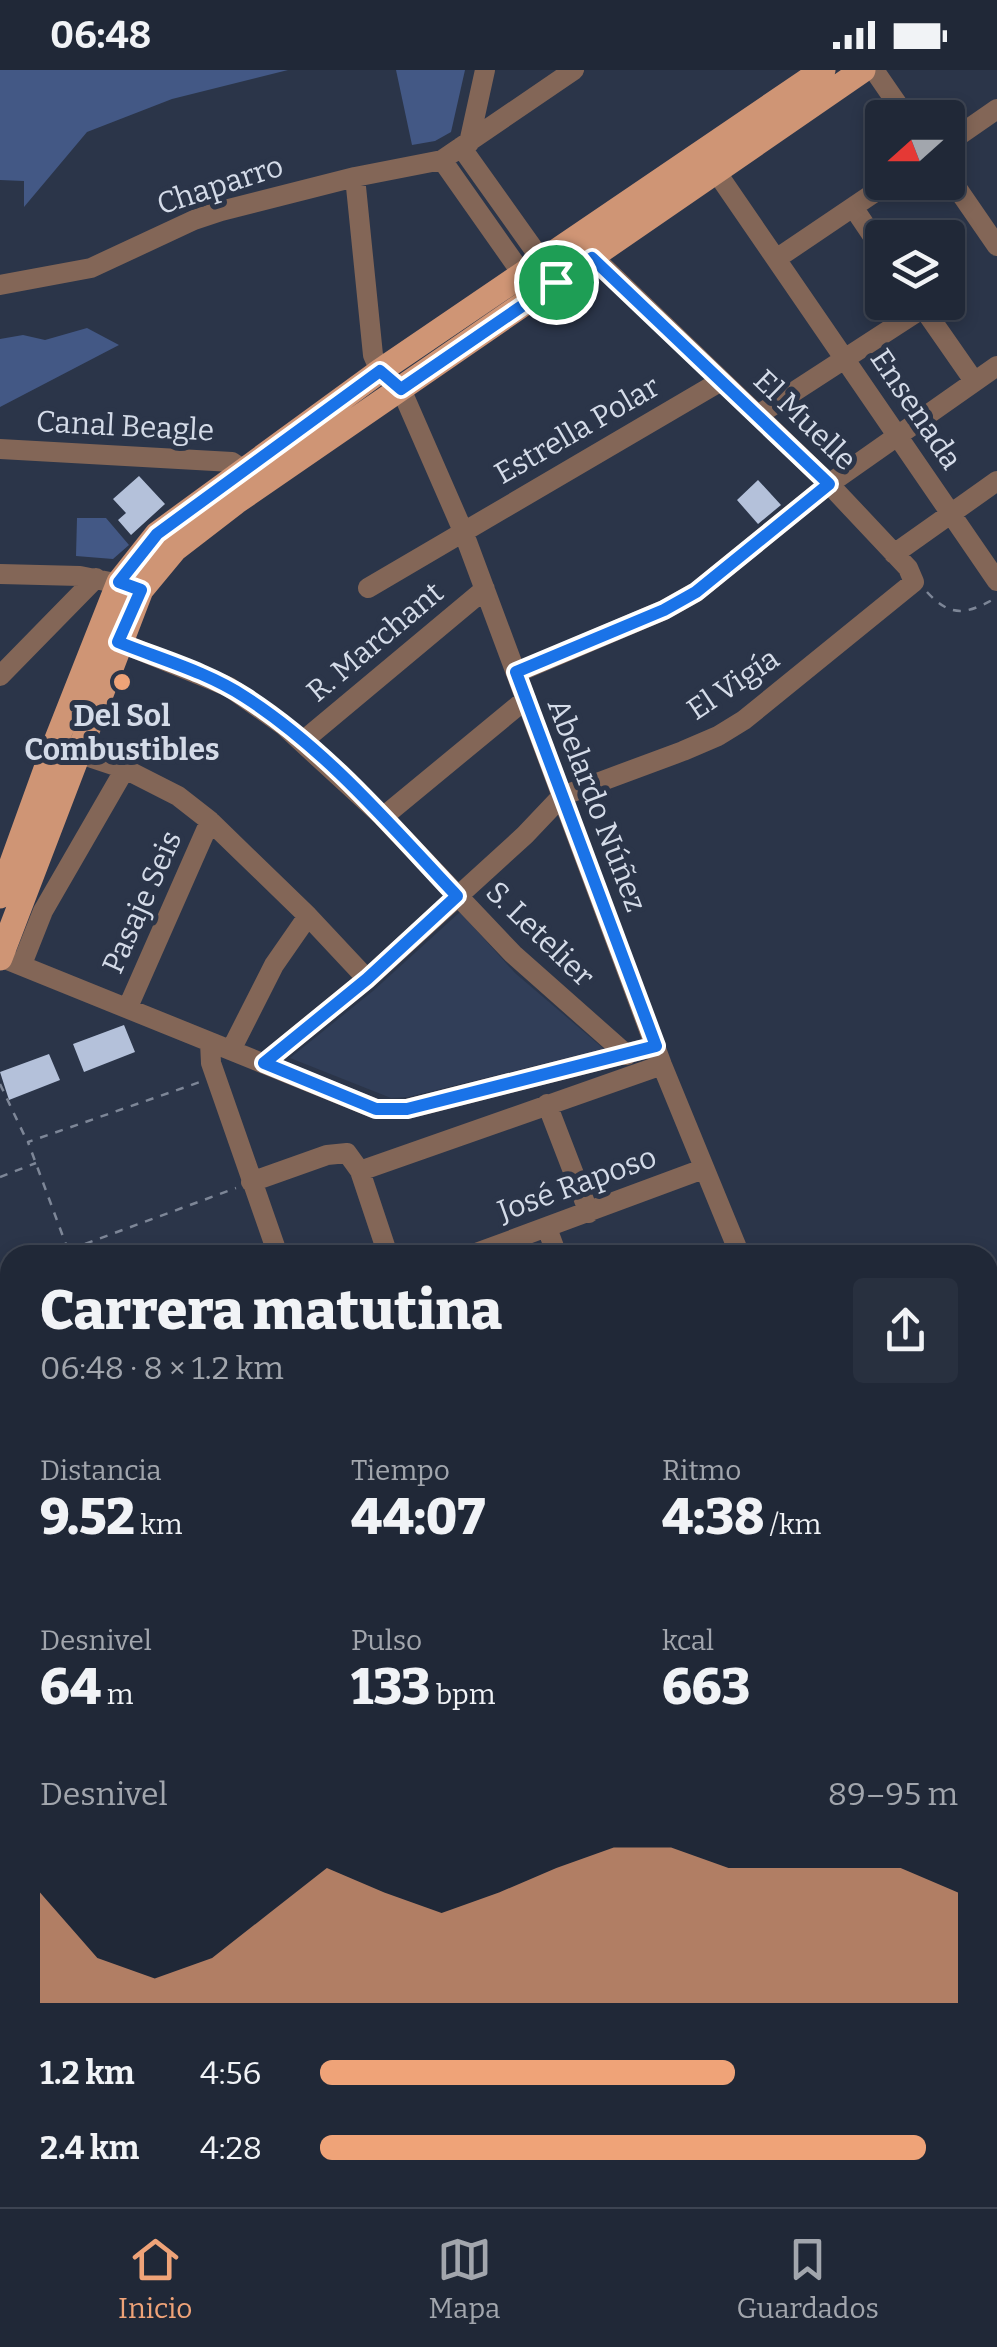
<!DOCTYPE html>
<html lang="es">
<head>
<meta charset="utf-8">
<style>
	body { margin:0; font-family:Bitter,serif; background:#28303f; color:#f1f3f6; height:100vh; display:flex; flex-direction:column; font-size:38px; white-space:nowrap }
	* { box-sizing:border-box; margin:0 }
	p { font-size:32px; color:#a2a6ad }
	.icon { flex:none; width:55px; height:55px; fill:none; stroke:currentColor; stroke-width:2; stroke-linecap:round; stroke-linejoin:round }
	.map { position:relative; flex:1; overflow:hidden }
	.side { position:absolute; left:0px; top:1175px; width:998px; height:962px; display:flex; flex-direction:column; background:#202837; border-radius:30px 30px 0 0; box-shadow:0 5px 15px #0003,0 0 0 2px #3d4452 }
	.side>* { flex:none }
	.needle { width:65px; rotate:249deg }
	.controls { position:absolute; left:865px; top:30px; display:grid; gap:20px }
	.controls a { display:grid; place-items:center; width:100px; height:100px; border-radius:10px; background:#202837; box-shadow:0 5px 15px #0003,0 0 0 2px #3d4452; font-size:50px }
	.pin { position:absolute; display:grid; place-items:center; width:85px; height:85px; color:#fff; margin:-42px; border:5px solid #fff; border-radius:50%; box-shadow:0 2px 10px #0007 }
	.round { display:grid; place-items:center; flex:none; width:105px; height:105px; border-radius:10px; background:#28303f }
	.headline { display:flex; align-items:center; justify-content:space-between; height:170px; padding:0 40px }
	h1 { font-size:55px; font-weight:800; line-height:75px }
	.metrics { display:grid; grid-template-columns:repeat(3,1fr); gap:15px; height:170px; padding:10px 40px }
	.metrics div { display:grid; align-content:center }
	.metrics b { font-size:50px; font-weight:800 }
	.metrics small { font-size:28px; font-weight:400 }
	.metrics p { font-size:28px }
	.chart { height:280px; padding:20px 40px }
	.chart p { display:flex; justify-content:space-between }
	.chart svg { width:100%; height:180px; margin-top:10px; fill:#efa378; opacity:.7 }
	ul { padding:0 40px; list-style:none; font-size:32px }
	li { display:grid; grid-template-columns:160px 120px 1fr; align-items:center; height:75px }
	li i { height:25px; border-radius:12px; background:#efa378 }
	.status { display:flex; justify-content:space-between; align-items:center; height:70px; padding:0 50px; background:#202837; direction:ltr }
	.status svg { height:28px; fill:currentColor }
	.menu { display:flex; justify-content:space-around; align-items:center; height:140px; border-top:2px solid #3d4452; background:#202837; font-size:28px; color:#a2a6ad }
	.menu a { display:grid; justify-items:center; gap:5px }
	.menu .selected { color:#efa378 }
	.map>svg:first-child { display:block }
</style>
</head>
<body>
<div class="status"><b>06:48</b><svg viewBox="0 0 49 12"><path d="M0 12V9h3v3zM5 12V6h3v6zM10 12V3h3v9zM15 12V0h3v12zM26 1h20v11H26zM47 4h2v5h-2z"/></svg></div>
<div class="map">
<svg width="997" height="2137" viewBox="0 0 997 2137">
	<rect width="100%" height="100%" fill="#2b3549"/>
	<!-- built -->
	<path fill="#313e58" d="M460,842L515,903L604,979L408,1027L391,1028L290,988L373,921Z"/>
	<!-- green -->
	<path fill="#435885" d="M0,0H288L172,29L87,62L24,137V111L0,110Z
		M396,0H465L451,62L435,71L412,75Z
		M87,258L119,275L0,337V269L23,265L45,270Z
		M77,448H106L129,475L113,489L76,486Z"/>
	<!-- building -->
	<path fill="#b4c1da" d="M139,406L165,434L131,465L118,450L126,443L113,429Z
		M758,410L781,435L758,454L737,430Z
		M124,955L135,982L84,1002L73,974Z
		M49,984L60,1010L9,1030L0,1002Z"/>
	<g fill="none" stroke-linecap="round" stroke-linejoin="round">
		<!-- path -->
		<path stroke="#7d8697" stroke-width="2.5" stroke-dasharray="8 8" stroke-linecap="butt" d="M927,522C950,547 965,545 994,529
			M0,1014L27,1071
			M0,1107L36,1093
			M68,1180L28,1072L200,1012
			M55,1185L236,1118
			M0,1204L10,1201
			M0,1266L10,1292
			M0,1464L10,1491
			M988,1697H997
			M0,1796L10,1792
			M0,1880L10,1877
			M0,1983L10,1979
			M592,2128L595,2137"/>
		<!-- minor -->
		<path stroke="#836657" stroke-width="20" d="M874,0L907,48
			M469,73L485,0
			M948,73L997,39
			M461,77L550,202
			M442,90L530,215
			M717,103L997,511
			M948,105L997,176
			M355,107L373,285L380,301L401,319L463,461L662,995L740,1185
			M853,137L882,180
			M776,189L890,112
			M0,215L91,198L194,150L221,141L355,107L442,90L574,0
			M919,232L974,311
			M758,345L923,238
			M0,379L232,392L244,400
			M894,484L997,411
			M0,504L80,506L130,516
			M368,518L721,311
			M119,572L229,617L283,655L383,747L513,884L627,985
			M516,603L664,540L696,522L829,414L997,296
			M0,606L96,508
			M303,671L485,519
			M77,683L125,699L178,726L210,751L308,846L367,909
			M383,747L526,629
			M0,887L376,1039H407L656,976
			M22,894L43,841L125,699
			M128,937L210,751
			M210,972L211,993L278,1185
			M231,980L274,895L308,846
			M264,993L367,909L525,765L562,726L683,681L718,666L744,650L914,512L908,498L829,414L585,179
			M547,1034L589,1143
			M360,1101L662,995
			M251,1112L327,1085L347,1083L360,1101L388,1185
			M547,1158L557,1185
			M471,1185L703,1099
			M0,1321L10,1320
			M988,1327L997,1324
			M988,1461L997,1457
			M988,1579L997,1576
			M0,1602L10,1597
			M988,1782L997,1781
			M988,1956H997
			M0,2081L10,2077
			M35,2128L38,2137
			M859,2128L863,2137"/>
		<!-- major -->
		<path stroke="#cf9575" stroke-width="25" d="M0,826L55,674L119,512L157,464L380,301L823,0
			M0,888L141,520L175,479L236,432L863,0"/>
	</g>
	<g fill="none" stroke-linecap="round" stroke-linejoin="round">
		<!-- route casing -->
		<g stroke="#fff" stroke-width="20">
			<path id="route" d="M592,188L829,414L696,522L664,540L516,602L656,976L407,1039H376L264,993L367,909L457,826C391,756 326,679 245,627C207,602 160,589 118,572L141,520L119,512L157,464L380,301L401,319Z"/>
		</g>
		<!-- route -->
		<use href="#route" stroke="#1a73e8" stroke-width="12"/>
	</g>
	<!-- markers -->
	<circle fill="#efa378" stroke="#2b3549" stroke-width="4" cx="122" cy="612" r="10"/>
	<g text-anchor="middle" stroke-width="10" stroke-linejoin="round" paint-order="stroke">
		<!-- street labels -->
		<g font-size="30" fill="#d4dbe8" stroke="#2b3549">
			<text transform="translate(220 115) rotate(-18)" y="10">Chaparro</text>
			<text transform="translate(916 339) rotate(56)" y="10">Ensenada</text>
			<text transform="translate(805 350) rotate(44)" y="10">El Muelle</text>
			<text transform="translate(125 356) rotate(3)" y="10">Canal Beagle</text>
			<text transform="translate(577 360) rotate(-30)" y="10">Estrella Polar</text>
			<text transform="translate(375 572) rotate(-40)" y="10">R. Marchant</text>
			<text transform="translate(733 614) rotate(-34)" y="10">El Vigía</text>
			<text transform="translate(597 735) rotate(69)" y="10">Abelardo Núñez</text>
			<text transform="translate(142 832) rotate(-66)" y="10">Pasaje Seis</text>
			<text transform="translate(540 864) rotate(44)" y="10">S. Letelier</text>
			<text transform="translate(577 1114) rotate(-20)" y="10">José Raposo</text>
		</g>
		<!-- poi labels -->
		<g font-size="30" font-weight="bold" fill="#d4dbe8" stroke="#2b3549">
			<text x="122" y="656">Del Sol<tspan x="122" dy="34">Combustibles</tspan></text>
		</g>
	</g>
</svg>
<div class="controls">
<a><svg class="needle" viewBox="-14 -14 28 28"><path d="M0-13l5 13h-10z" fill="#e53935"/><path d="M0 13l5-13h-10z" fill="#a2a6ad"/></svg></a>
<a><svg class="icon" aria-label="layers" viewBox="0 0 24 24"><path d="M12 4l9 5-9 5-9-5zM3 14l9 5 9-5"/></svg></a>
</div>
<div class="pin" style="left:556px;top:212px;background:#1e9e55"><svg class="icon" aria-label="arrive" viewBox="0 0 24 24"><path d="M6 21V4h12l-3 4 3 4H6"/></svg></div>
<section class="side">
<div class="headline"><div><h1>Carrera matutina</h1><p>06:48 · 8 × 1.2 km</p></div><a class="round"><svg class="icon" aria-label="share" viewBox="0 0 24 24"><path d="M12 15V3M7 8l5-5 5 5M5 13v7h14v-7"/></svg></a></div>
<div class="metrics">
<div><p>Distancia</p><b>9.52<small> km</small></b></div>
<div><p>Tiempo</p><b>44:07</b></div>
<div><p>Ritmo</p><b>4:38<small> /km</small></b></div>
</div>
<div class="metrics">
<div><p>Desnivel</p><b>64<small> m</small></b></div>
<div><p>Pulso</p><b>133<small> bpm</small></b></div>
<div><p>kcal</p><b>663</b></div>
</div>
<div class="chart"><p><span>Desnivel</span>89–95 m</p>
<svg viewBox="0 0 160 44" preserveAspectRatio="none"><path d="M0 44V17L10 33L20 38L30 33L40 22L50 11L60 17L70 22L80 17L90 11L100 6L110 6L120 11L130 11L140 11L150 11L160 17V44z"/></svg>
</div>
<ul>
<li><b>1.2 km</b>4:56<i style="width:65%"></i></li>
<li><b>2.4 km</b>4:28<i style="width:95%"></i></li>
</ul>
</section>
</div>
<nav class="menu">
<a class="selected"><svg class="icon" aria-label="home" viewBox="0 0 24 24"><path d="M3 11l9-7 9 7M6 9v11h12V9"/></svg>Inicio</a>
<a><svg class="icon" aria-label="map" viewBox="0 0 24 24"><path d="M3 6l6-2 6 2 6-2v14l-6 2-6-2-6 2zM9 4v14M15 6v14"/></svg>Mapa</a>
<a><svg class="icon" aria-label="saved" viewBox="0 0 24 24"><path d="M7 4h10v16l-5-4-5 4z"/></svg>Guardados</a>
</nav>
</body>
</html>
